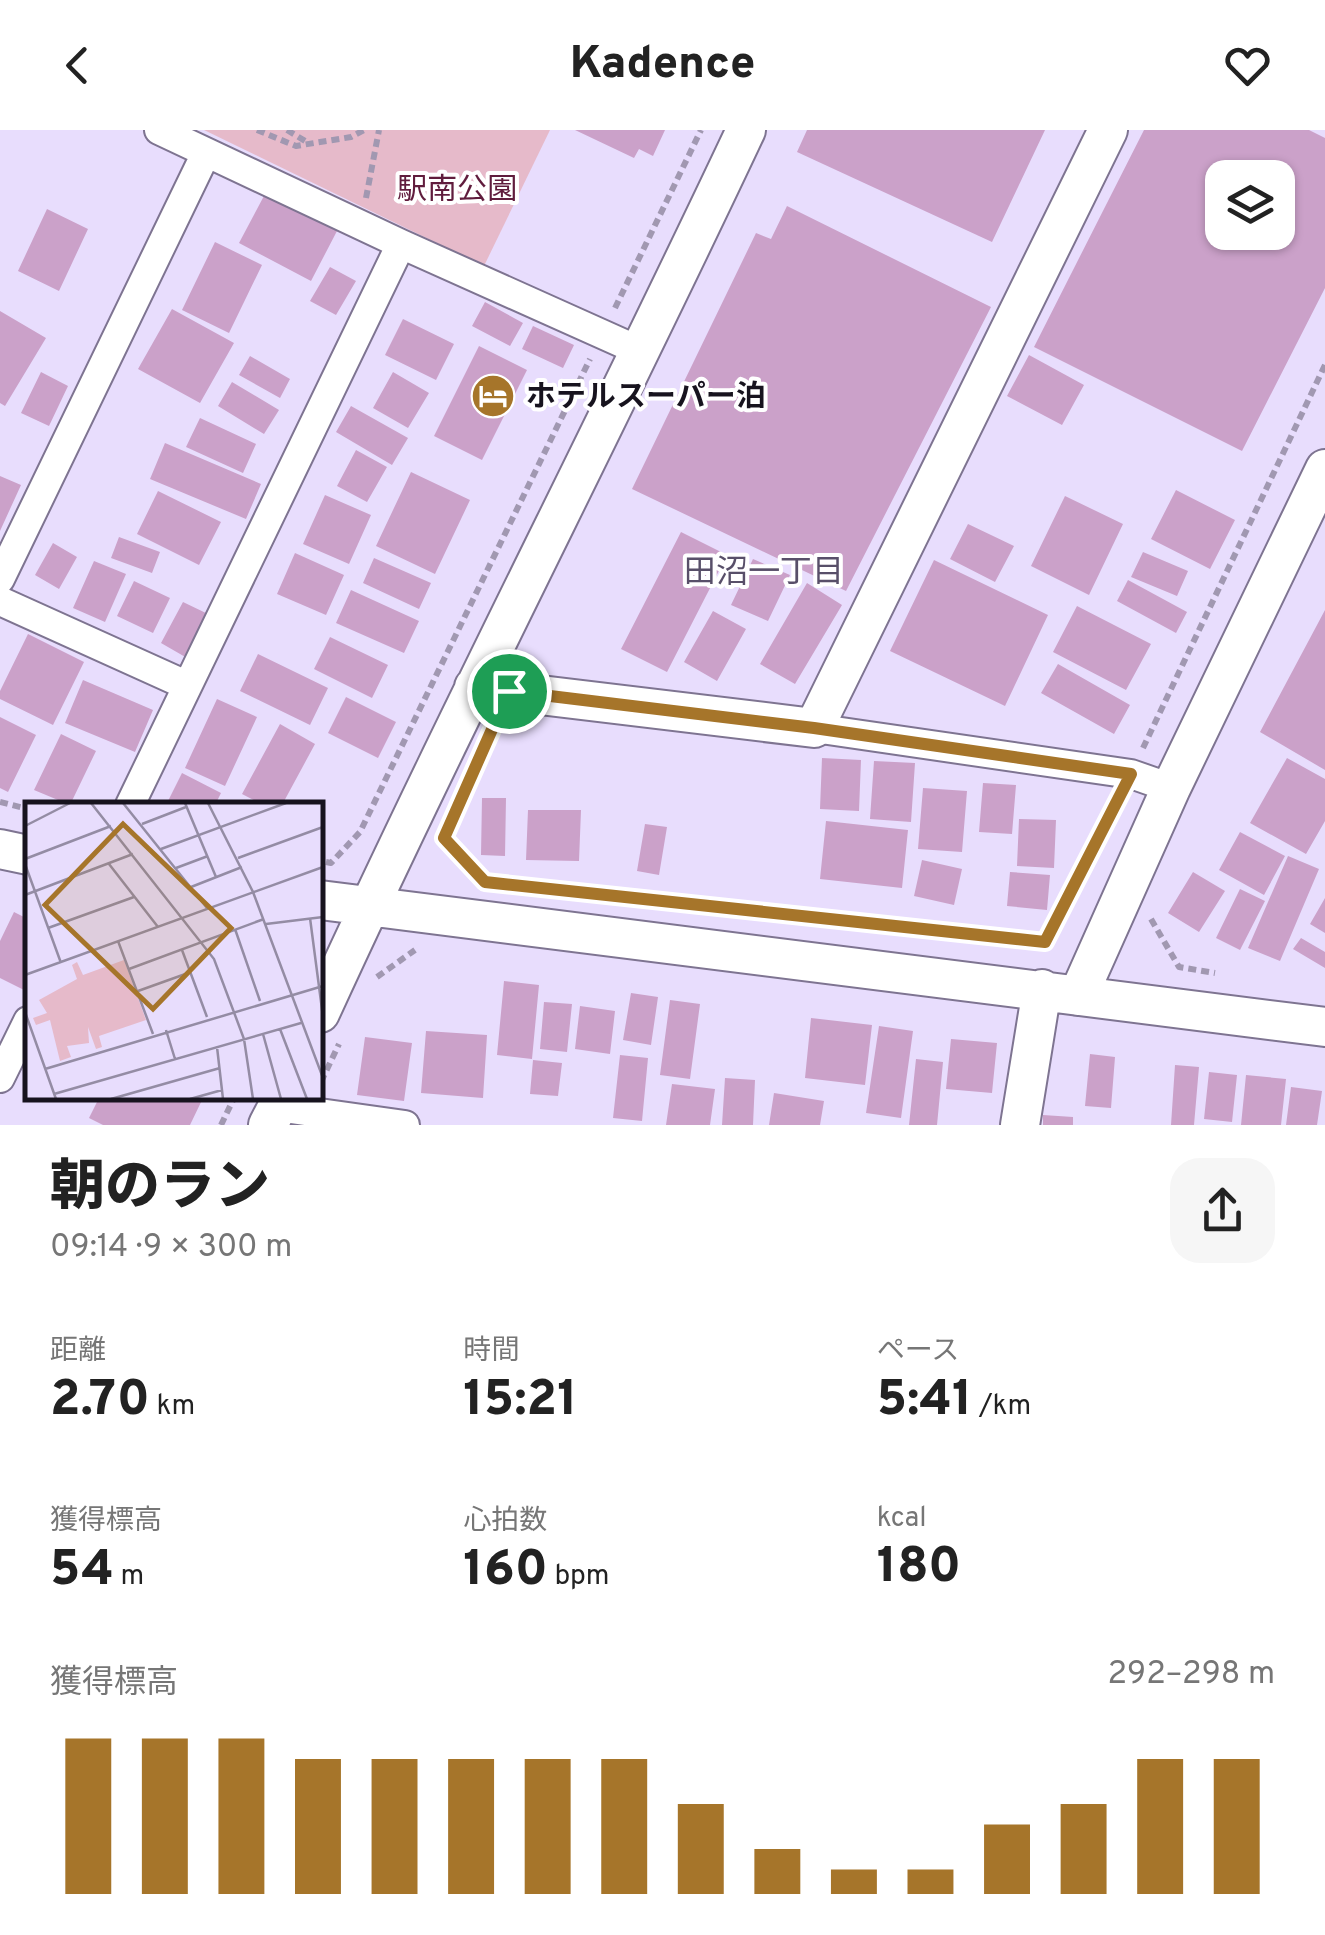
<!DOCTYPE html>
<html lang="ja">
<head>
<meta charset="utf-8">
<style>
	body { margin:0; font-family:Overpass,"Noto Sans JP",sans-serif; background:#f6f6f6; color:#222; height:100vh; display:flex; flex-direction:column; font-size:38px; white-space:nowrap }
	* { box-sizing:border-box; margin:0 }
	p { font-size:32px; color:#767676 }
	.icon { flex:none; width:55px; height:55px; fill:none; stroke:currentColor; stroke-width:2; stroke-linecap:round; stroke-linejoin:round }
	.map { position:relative; height:995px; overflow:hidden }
	.drawer { display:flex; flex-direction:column; background:#fff; flex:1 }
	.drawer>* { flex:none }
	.fabs { position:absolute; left:1205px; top:30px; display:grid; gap:20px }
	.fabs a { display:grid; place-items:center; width:90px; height:90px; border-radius:20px; background:#fff; box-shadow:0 2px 8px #0004; font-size:50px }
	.pin { position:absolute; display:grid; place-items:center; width:85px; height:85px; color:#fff; margin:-42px; border:5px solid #fff; border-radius:50%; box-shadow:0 2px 10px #0007 }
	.round { display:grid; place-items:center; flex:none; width:105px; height:105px; border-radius:30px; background:#f6f6f6 }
	.overview { display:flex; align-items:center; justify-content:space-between; height:170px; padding:0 50px }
	h1 { font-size:55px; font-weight:800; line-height:75px }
	.stats { display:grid; grid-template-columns:repeat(3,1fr); gap:15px; height:170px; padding:10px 50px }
	.stats div { display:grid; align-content:center }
	.stats b { font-size:50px; font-weight:800 }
	.stats small { font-size:28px; font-weight:400 }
	.stats p { font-size:28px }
	.chart { height:280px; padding:20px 50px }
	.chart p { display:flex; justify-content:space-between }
	.chart svg { width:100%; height:180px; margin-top:10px; stroke:#a6752a; stroke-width:6 }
	header { display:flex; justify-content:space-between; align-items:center; height:130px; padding:0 50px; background:#fff; font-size:45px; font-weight:800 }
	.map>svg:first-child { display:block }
</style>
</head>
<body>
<header><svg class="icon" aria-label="back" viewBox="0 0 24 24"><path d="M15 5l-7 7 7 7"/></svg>Kadence<svg class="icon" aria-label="heart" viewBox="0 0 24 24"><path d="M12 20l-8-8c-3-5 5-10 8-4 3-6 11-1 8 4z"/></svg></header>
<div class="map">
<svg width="1325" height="995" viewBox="0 0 1325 995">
	<rect width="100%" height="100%" fill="#e8ddfd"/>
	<!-- green -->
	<path fill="#e6baca" d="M204,0H550L484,136Z"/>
	<!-- building -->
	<path fill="#cba1c9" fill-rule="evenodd" d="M575,0H665L653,26L639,19L634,28Z
		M807,0H1045L992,112L797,22Z
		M1144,0H1309L1325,8V158L1242,321L1034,217ZM1222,48H1278V102H1222Z
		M265,64L337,101L311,151L239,113Z
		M787,76L991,177L846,461L632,359L756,103L771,109Z
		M47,79L88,99L59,161L18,141Z
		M215,112L262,135L229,203L182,180Z
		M330,137L356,151L336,185L310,171Z
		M485,172L523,193L510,216L472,196Z
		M172,179L234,213L200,273L138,239Z
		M0,181L46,208L5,276L0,273Z
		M403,189L454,214L436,250L385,225Z
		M533,196L574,215L563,238L522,219Z
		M479,216L527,240L482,330L434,306Z
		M1029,225L1084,255L1062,295L1007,266Z
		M250,226L290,249L280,268L239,245Z
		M41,242L68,256L49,296L21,283Z
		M393,242L429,263L408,298L373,278Z
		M232,252L279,280L264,304L218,276Z
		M351,276L408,308L392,335L336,302Z
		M200,288L256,314L243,343L186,317Z
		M165,313L261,354L246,389L150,349Z
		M356,320L387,337L367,372L337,356Z
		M411,342L470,370L435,444L376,416Z
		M0,346L21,355L0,401Z
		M1176,360L1235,390L1210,439L1151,409Z
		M158,361L221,392L199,435L137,404Z
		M325,365L371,385L349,434L303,414Z
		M1065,366L1123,394L1089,465L1031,436Z
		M968,394L1014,416L995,452L950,429Z
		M681,402L727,425L667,542L621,519Z
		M119,407L160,422L152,443L111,428Z
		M53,413L77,427L59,459L35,445Z
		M1143,422L1188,441L1177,466L1131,447Z
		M295,423L344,445L326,485L277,464Z
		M374,428L431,453L419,479L363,453Z
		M753,429L790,445L768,491L731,475Z
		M934,430L1048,485L1005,576L890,521Z
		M94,431L126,444L105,492L73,478Z
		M1128,450L1187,482L1176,503L1117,471Z
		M134,451L170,468L153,503L117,486Z
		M807,453L842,475L795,554L760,534Z
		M351,460L419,491L404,523L336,493Z
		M183,472L210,485L187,528L161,513Z
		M1077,476L1151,514L1126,560L1053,522Z
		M1325,480V640L1260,602Z
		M713,481L746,499L717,551L684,532Z
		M28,504L84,532L53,595L0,569V561Z
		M330,507L388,535L372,568L314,539Z
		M258,524L328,558L310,595L240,561Z
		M1058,534L1130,575L1114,604L1041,563Z
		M83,550L153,580L135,622L65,593Z
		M346,567L396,592L378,628L328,603Z
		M217,569L257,587L225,656L185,638Z
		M0,587L36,605L8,662L0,658Z
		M280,594L315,614L282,675H263L242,664Z
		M61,604L96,621L70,675L34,660Z
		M822,628L861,630L859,681L820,679Z
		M1287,628L1325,649V691L1306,724L1250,693Z
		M874,631L915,633L911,692L870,689Z
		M182,643L221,663L215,675H166Z
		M983,653L1016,655L1012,704L979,702Z
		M923,658L967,661L962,722L918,719Z
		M482,668H506L505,726L481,725Z
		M528,680H581L579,731L526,730Z
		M1019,689L1056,690L1054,738L1017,736Z
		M826,691L908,700L902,758L820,749Z
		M645,694L667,697L659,745L637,741Z
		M1240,702L1285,726L1264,765L1219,740Z
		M1288,726L1319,739L1280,831L1248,818Z
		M922,730L962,739L954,775L914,766Z
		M1010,742L1050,745L1047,780L1007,776Z
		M1193,742L1225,761L1199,802L1168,783Z
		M1240,759L1265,771L1240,820L1216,808Z
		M1325,768V803L1310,794Z
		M14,782L28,789V852L24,860L0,848V811Z
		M1301,808L1325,822V838L1293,819Z
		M504,851L539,855L532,929L497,925Z
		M631,863L658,867L651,915L623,910Z
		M670,870L700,874L690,949L660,945Z
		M544,872L572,874L567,922L540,919Z
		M580,876L615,881L610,924L575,919Z
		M811,888L872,895L865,955L805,948Z
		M879,896L913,901L901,988L866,983Z
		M426,901L487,905L483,968L421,963Z
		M365,907L412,913L404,971L357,965Z
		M951,909L997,913L992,963L946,959Z
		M1090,924L1115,927L1111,978L1085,976Z
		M620,925L648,928L642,991L613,988Z
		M916,929L943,932L937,995H909Z
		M533,930L562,933L558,966L530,964Z
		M1175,935L1199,937L1194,995H1171Z
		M1209,942L1237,945L1232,992L1204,989Z
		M1246,945L1286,949L1281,995H1241Z
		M725,948L755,950L753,995H722Z
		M672,954L715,959L710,995H666Z
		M1291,957L1322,961L1317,995H1286Z
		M774,963L824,971L820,995H769Z
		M99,968H203L190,995H103L89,988Z
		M1043,985L1073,987V995H1043Z"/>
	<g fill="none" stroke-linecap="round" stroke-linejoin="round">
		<!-- street casing -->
		<g stroke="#7e7491" stroke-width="32">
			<path id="street" d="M159,0L401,114L642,222
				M0,449L206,23
				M0,471L186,555
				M814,598L1131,644L1171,658
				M130,675L401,114
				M0,948L28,891
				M277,977L405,995"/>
		</g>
		<!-- secondary casing -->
		<g stroke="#7e7491" stroke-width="42">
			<path id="secondary" d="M474,557L814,598L1108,0
				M0,719L28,725
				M320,770L1325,897
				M1078,866L1171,658L1325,339
				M320,883C456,586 607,296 746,0
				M268,995L282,968
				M1020,995L1042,859"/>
		</g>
		<!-- path -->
		<path stroke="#a198b1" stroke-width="6" stroke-dasharray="8 5" stroke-linecap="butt" d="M257,0L296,16L351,7L364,0
			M287,0L310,14
			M366,68L379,0
			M615,178L701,0
			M1143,618L1325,235
			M0,672L28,679
			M447,703L445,707L488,752
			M326,732L331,733L360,702L590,229
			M520,755L1045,812L1118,670
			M1151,789L1179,837L1215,843
			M377,847L415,820
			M321,952L339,914
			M221,995L234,968"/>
		<!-- street -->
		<use href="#street" stroke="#fff" stroke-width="28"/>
		<!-- secondary -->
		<use href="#secondary" stroke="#fff" stroke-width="38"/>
	</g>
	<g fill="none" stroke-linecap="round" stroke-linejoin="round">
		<!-- route casing -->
		<g stroke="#fff" stroke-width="20">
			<path id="route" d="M509,561L814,598L1131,644L1045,812L485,752L444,708Z"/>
		</g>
		<!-- route -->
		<use href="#route" stroke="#a6752a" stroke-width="12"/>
	</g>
	<!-- icons -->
	<defs>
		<g id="hotel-disc" transform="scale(2.25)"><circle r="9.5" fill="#a6752a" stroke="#fff"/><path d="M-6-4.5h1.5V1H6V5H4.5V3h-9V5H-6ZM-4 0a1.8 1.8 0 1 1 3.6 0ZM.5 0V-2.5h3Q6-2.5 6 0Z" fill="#fff"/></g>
	</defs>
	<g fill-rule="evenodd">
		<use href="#hotel-disc" x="493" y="266"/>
	</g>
	<g text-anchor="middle" stroke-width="8" stroke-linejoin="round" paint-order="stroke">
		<!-- park labels -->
		<g font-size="30" fill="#601c3d" stroke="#fff">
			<text x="457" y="69">駅南公園</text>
		</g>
		<!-- poi labels -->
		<g font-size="30" font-weight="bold" fill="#17131e" stroke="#fff" text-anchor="start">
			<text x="526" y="276">ホテルスーパー泊</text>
		</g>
		<!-- neighbourhood labels -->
		<g font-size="32" fill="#584f69" stroke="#fff">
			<text x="764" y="452">田沼一丁目</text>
		</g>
	</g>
	<!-- overview -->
	<g transform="translate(25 672)">
		<rect width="298" height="298" fill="#e8ddfd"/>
		<path d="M99,158L121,218L74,234L77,245L71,247L63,225L64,241L42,244L46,255L35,259L25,218L11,223L8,216L22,211L14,198L52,177L47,163L52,160L58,173Z" fill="#e6baca"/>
		<path fill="none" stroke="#948ca4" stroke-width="2.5" d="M66,1L189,157L219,237L228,297M98,1L182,106M160,1L191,75M183,1L228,90L298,276M117,22L161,5M0,24L45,1M136,47L261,1M213,56L298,25M0,57L86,24M0,62L36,161M84,62L133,125M151,66L183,54M166,85L217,65M0,93L108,52M285,116L298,215M241,122L298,115M23,126L109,95M210,127L235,199M93,139L128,232M157,148L182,215M104,167L239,117M0,173L298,65M113,189L166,170M0,210L31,297M255,227L282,297M141,228L150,257M238,232L256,297M192,245L198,297M20,267L298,184M29,292L276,221M86,297L195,266M165,297L197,288"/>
		<path fill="#a6752a" fill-opacity="0.15" stroke="#a6752a" stroke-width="5" d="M98,22L206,126L128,207L20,103Z"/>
		<rect width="298" height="298" fill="none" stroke="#17131e" stroke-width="5"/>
	</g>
</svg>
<div class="fabs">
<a><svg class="icon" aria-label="layers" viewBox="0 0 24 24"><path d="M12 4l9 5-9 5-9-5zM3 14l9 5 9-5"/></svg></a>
</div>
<div class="pin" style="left:509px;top:561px;background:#1e9e55"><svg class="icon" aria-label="arrive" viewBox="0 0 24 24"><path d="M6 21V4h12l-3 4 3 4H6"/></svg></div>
</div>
<section class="drawer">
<div class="overview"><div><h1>朝のラン</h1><p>09:14 · 9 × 300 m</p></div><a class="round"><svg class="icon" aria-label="share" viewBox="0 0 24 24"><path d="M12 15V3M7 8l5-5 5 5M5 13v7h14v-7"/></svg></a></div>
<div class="stats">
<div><p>距離</p><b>2.70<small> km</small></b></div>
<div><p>時間</p><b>15:21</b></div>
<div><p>ペース</p><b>5:41<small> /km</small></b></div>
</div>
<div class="stats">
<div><p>獲得標高</p><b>54<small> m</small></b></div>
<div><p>心拍数</p><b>160<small> bpm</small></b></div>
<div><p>kcal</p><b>180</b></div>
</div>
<div class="chart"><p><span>獲得標高</span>292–298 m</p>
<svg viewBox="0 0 160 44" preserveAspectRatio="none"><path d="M5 44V6M15 44V6M25 44V6M35 44V11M45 44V11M55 44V11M65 44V11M75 44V11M85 44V22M95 44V33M105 44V38M115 44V38M125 44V27M135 44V22M145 44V11M155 44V11"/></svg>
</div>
</section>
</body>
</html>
